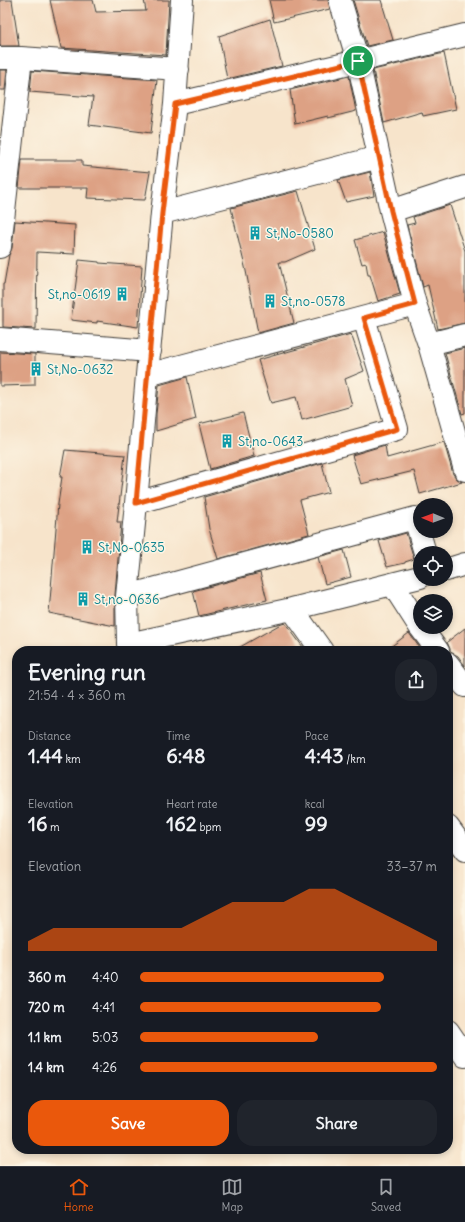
<!DOCTYPE html>
<html lang="en">
<head>
<meta charset="utf-8">
<style>
	body { margin:0; font-family:Delius,sans-serif; background:#20242c; color:#f1f3f6; height:100vh; display:flex; flex-direction:column; font-size:15px; white-space:nowrap }
	* { box-sizing:border-box; margin:0 }
	p { font-size:13px; color:#9ea1a6 }
	.icon { flex:none; width:22px; height:22px; fill:none; stroke:currentColor; stroke-width:2; stroke-linecap:round; stroke-linejoin:round }
	.map { position:relative; flex:1; overflow:hidden }
	.drawer { position:absolute; left:12px; top:646px; width:441px; height:508px; display:flex; flex-direction:column; background:#171b24; border-radius:16px; box-shadow:0 2px 6px #0003 }
	.drawer>* { flex:none }
	.needle { width:26px; rotate:271deg }
	.fabs { position:absolute; left:413px; top:498px; display:grid; gap:8px }
	.fabs a { display:grid; place-items:center; width:40px; height:40px; border-radius:50%; background:#171b24; box-shadow:0 2px 6px #0003; font-size:20px }
	.pin { position:absolute; display:grid; place-items:center; width:34px; height:34px; color:#fff; margin:-17px; border:2px solid #fff; border-radius:50%; box-shadow:0 1px 4px #0007 }
	.round { display:grid; place-items:center; flex:none; width:42px; height:42px; border-radius:16px; background:#20242c }
	.summary { display:flex; align-items:center; justify-content:space-between; height:68px; padding:0 16px }
	h1 { font-size:22px; font-weight:700; line-height:30px }
	.metrics { display:grid; grid-template-columns:repeat(3,1fr); gap:6px; height:68px; padding:4px 16px }
	.metrics div { display:grid; align-content:center }
	.metrics b { font-size:20px; font-weight:700 }
	.metrics small { font-size:11px; font-weight:400 }
	.metrics p { font-size:11px }
	.chart { height:112px; padding:8px 16px }
	.chart p { display:flex; justify-content:space-between }
	.chart svg { width:100%; height:72px; margin-top:4px; fill:#ea580c; opacity:.7 }
	.cta { display:flex; gap:8px; margin-top:auto; padding:8px 16px }
	.cta a { flex:1; height:46px; border-radius:16px; background:#ea580c; color:#fff; font-size:16px; font-weight:700; line-height:46px; text-align:center }
	.cta a+a { background:#20242c; color:#f1f3f6 }
	ul { padding:0 16px; list-style:none; font-size:13px }
	li { display:grid; grid-template-columns:64px 48px 1fr; align-items:center; height:30px }
	li i { height:10px; border-radius:5px; background:#ea580c }
	.tab-bar { display:flex; justify-content:space-around; align-items:center; height:56px; border-top:1px solid #363941; background:#171b24; font-size:11px; color:#9ea1a6 }
	.tab-bar a { display:grid; justify-items:center; gap:2px }
	.tab-bar .current { color:#ea580c }
	.map>svg:first-child { display:block }
</style>
</head>
<body>
<div class="map">
<svg width="465" height="1166" viewBox="0 0 465 1166">
	<rect width="100%" height="100%" fill="#fcf5e5"/>
	<filter id="ink" filterUnits="userSpaceOnUse"><feTurbulence type="fractalNoise" baseFrequency=".025" numOctaves="2"/><feDisplacementMap in="SourceGraphic" scale="8" xChannelSelector="R" yChannelSelector="G"/><feConvolveMatrix kernelMatrix="1 2 1 2 8 2 1 2 1" color-interpolation-filters="sRGB"/></filter>
	<filter id="wash" filterUnits="userSpaceOnUse"><feTurbulence type="fractalNoise" baseFrequency=".012" numOctaves="4" result="noise"/><feDisplacementMap in="SourceGraphic" scale="16" xChannelSelector="R" yChannelSelector="G"/><feGaussianBlur stdDeviation="0.9" result="paint"/><feColorMatrix in="noise" values="0 0 0 0 0 0 0 0 0 0 0 0 0 0 0 0 0 1.4 0 .05"/><feComposite in="paint" operator="in"/></filter>
	<g filter="url(#wash)">
		<rect width="100%" height="100%" fill="#f7e4cb"/>
		<g id="blocks">
			<!-- building -->
			<path fill="#dda184" d="M0,0H12L19,46H0Z
				M50,0H93L96,12L146,11L144,0H169L166,55L61,48Z
				M269,0H328L330,9L274,22Z
				M353,0H381L393,40L367,46Z
				M270,19L282,66L227,79L219,36Z
				M444,53L456,109L423,116L422,112L384,123L373,70Z
				M0,70H7L5,90H0Z
				M32,71L157,80L151,133L89,125L93,97L30,92Z
				M349,76L356,111L328,118V116L295,124L290,90Z
				M22,160H82V166L150,172L145,200L87,198L88,188H19Z
				M370,172L374,196L346,202L338,180Z
				M298,191L315,249L285,262H279L294,323L258,333L246,271L231,208Z
				M450,205L465,251V323L438,329L428,285L423,287L407,225L415,223L413,217Z
				M15,221L75,225L74,254L37,252L36,329L3,327V284H4L9,255L12,248Z
				M383,232L400,294L378,301L370,275H368L366,263L362,264L355,240Z
				M79,260L99,262V263L142,266L138,327L97,321V323L71,320Z
				M351,334L364,371L345,379L352,406L302,420L296,397L271,403L258,360Z
				M465,348V413L462,414L445,353Z
				M0,352L35,354V385L0,386Z
				M187,377L196,419L156,431V414L159,385Z
				M243,413L254,456L210,469L199,424Z
				M444,442L453,474L457,479L462,482L420,494L414,471L361,484L352,455L385,445L387,458Z
				M65,450L125,455L117,522H121L115,595V626L49,613L58,504L62,477H60Z
				M322,463L329,492L300,500L309,534L218,559L209,529L204,497Z
				M406,533L414,559L405,562V563L387,567L379,541Z
				M344,550L351,577L325,584L318,557Z
				M260,573L267,600L199,616L193,591Z
				M285,623L306,651H233L279,625Z
				M465,628V666L458,656L450,652V649L447,642Z
				M409,633L422,651H385Z"/>
		</g>
	</g>
	<g filter="url(#ink)">
		<use href="#blocks" fill-opacity="0" stroke="#3d3a36" stroke-width="1"/>
		<g fill="none" stroke-linecap="round" stroke-linejoin="round">
			<!-- minor casing -->
			<g stroke="#3d3a36" stroke-width="24">
				<path id="minor" d="M340,0L358,61L465,35
					M0,58H21
					M175,104L182,0
					M379,157L162,213L147,375L415,304L391,211
					M162,213L175,104L358,61L391,211L465,187
					M0,247L21,58L178,69
					M415,304L429,344L465,470
					M0,339L150,351
					M429,344L465,335
					M147,375L136,503L397,429L364,318
					M136,503L127,596L128,644L292,609L420,577
					M446,570L465,564
					M393,585L420,627
					M127,596L415,518L425,553
					M292,609L322,651
					M420,627L438,651
					M448,664L465,686
					M448,827L465,850
					M448,1031L465,1056"/>
			</g>
			<!-- minor -->
			<use href="#minor" stroke="#fff" stroke-width="22"/>
		</g>
	</g>
	<g fill="none" stroke-linecap="round" stroke-linejoin="round" filter="url(#ink)">
		<!-- route casing -->
		<g stroke="#fff" stroke-width="8">
			<path id="route" d="M358,61L391,211L415,304L364,318L397,429L136,503L162,213L175,104Z"/>
		</g>
		<!-- route -->
		<use href="#route" stroke="#ea580c" stroke-width="5"/>
	</g>
	<!-- icons -->
	<defs>
		<g id="building-bare" transform="scale(1.08)"><path d="M-4-6H4V6H1V3H-1V6H-4ZM-2.5-4.3h1.7v1.8h-1.7ZM.8-4.3h1.7v1.8H.8ZM-2.5-1h1.7V.8h-1.7ZM.8-1h1.7V.8H.8Z" fill="#0f9aa8" stroke="#fcf5e5" stroke-width="2.5" paint-order="stroke"/></g>
	</defs>
	<g fill-rule="evenodd">
		<use href="#building-bare" x="255" y="233"/>
		<use href="#building-bare" x="122" y="294"/>
		<use href="#building-bare" x="270" y="301"/>
		<use href="#building-bare" x="36" y="369"/>
		<use href="#building-bare" x="227" y="441"/>
		<use href="#building-bare" x="87" y="547"/>
		<use href="#building-bare" x="83" y="599"/>
	</g>
	<g text-anchor="middle" stroke-width="3" stroke-linejoin="round" paint-order="stroke">
		<!-- culture labels -->
		<g font-size="13" fill="#0d838f" stroke="#fcf5e5" text-anchor="start">
			<text x="266" y="238">St,No-0580</text>
			<text x="111" y="299" text-anchor="end">St,no-0619</text>
			<text x="281" y="306">St,no-0578</text>
			<text x="47" y="374">St,No-0632</text>
			<text x="238" y="446">St,no-0643</text>
			<text x="98" y="552">St,No-0635</text>
			<text x="94" y="604">St,no-0636</text>
		</g>
	</g>
</svg>
<div class="fabs">
<a><svg class="needle" viewBox="-14 -14 28 28"><path d="M0-13l5 13h-10z" fill="#e53935"/><path d="M0 13l5-13h-10z" fill="#9ea1a6"/></svg></a>
<a><svg class="icon" aria-label="locate" viewBox="0 0 24 24"><circle cx="12" cy="12" r="6"/><path d="M12 2v4M12 18v4M2 12h4M18 12h4"/></svg></a>
<a><svg class="icon" aria-label="layers" viewBox="0 0 24 24"><path d="M12 4l9 5-9 5-9-5zM3 14l9 5 9-5"/></svg></a>
</div>
<div class="pin" style="left:358px;top:61px;background:#1e9e55"><svg class="icon" aria-label="arrive" viewBox="0 0 24 24"><path d="M6 21V4h12l-3 4 3 4H6"/></svg></div>
<section class="drawer">
<div class="summary"><div><h1>Evening run</h1><p>21:54 · 4 × 360 m</p></div><a class="round"><svg class="icon" aria-label="share" viewBox="0 0 24 24"><path d="M12 15V3M7 8l5-5 5 5M5 13v7h14v-7"/></svg></a></div>
<div class="metrics">
<div><p>Distance</p><b>1.44<small> km</small></b></div>
<div><p>Time</p><b>6:48</b></div>
<div><p>Pace</p><b>4:43<small> /km</small></b></div>
</div>
<div class="metrics">
<div><p>Elevation</p><b>16<small> m</small></b></div>
<div><p>Heart rate</p><b>162<small> bpm</small></b></div>
<div><p>kcal</p><b>99</b></div>
</div>
<div class="chart"><p><span>Elevation</span>33–37 m</p>
<svg viewBox="0 0 160 44" preserveAspectRatio="none"><path d="M0 44V38L10 30L20 30L30 30L40 30L50 30L60 30L70 22L80 14L90 14L100 14L110 6L120 6L130 14L140 22L150 30L160 38V44z"/></svg>
</div>
<ul>
<li><b>360 m</b>4:40<i style="width:82%"></i></li>
<li><b>720 m</b>4:41<i style="width:81%"></i></li>
<li><b>1.1 km</b>5:03<i style="width:60%"></i></li>
<li><b>1.4 km</b>4:26<i style="width:100%"></i></li>
</ul>
<div class="cta"><a>Save</a><a>Share</a></div>
</section>
</div>
<nav class="tab-bar">
<a class="current"><svg class="icon" aria-label="home" viewBox="0 0 24 24"><path d="M3 11l9-7 9 7M6 9v11h12V9"/></svg>Home</a>
<a><svg class="icon" aria-label="map" viewBox="0 0 24 24"><path d="M3 6l6-2 6 2 6-2v14l-6 2-6-2-6 2zM9 4v14M15 6v14"/></svg>Map</a>
<a><svg class="icon" aria-label="saved" viewBox="0 0 24 24"><path d="M7 4h10v16l-5-4-5 4z"/></svg>Saved</a>
</nav>
</body>
</html>
